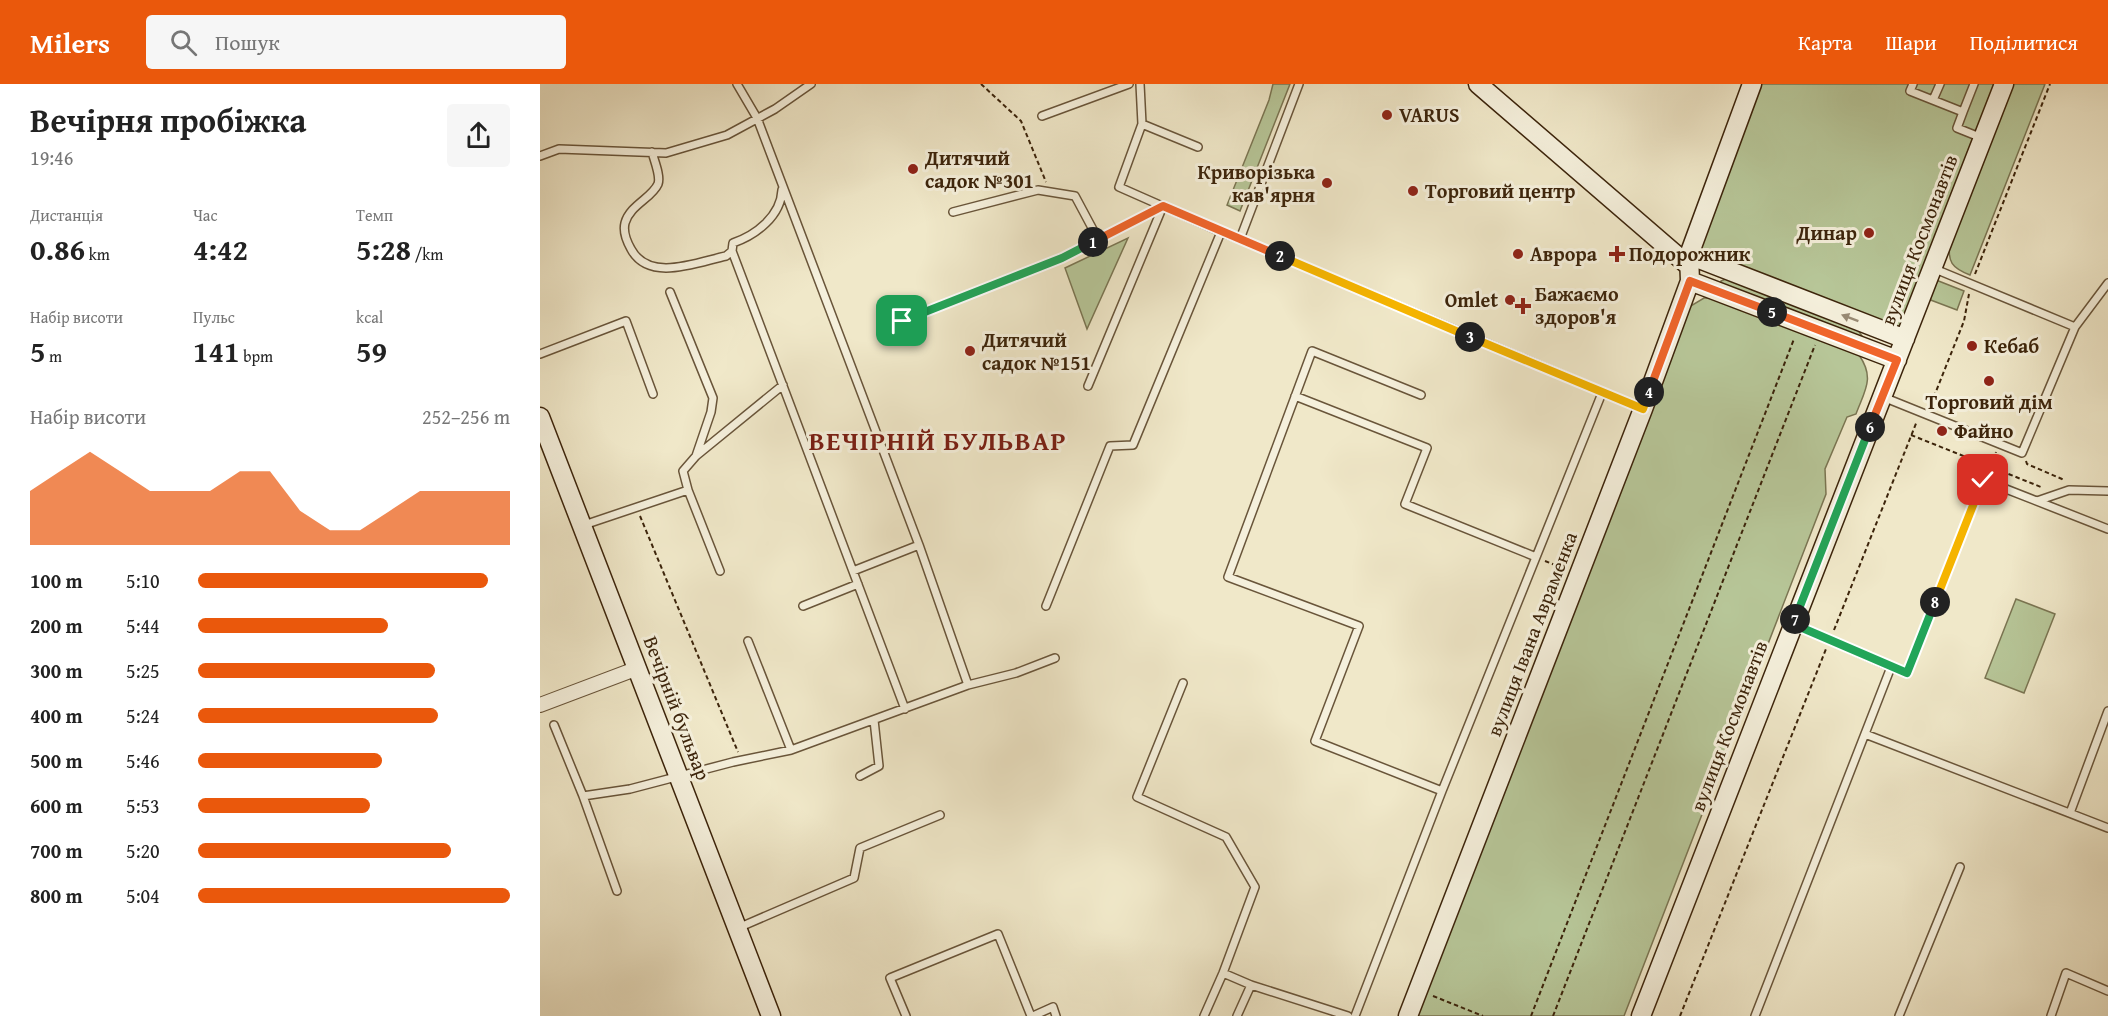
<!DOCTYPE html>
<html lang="uk">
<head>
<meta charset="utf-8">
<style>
	body { margin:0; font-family:"Gentium Book Plus",serif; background:#f6f6f6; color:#222; height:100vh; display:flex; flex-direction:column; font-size:22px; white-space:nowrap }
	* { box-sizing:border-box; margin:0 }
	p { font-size:20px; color:#767676 }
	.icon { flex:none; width:33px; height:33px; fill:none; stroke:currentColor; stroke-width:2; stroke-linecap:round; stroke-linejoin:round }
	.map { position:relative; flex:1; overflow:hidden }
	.side { display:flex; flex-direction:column; background:#fff; width:540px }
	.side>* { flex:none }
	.pin { position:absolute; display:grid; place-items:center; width:51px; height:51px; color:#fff; margin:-26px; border-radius:12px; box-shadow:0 3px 9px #0006 }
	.km { position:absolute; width:30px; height:30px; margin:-15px; border-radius:50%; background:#222; color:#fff; font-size:16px; line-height:30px; text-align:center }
	.round { display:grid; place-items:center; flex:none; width:63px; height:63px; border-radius:6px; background:#f6f6f6 }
	.head { display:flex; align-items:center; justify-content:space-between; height:102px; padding:0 30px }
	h1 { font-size:33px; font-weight:800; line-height:45px }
	.metrics { display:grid; grid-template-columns:repeat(3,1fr); gap:9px; height:102px; padding:6px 30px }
	.metrics div { display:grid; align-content:center }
	.metrics b { font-size:30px; font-weight:800 }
	.metrics small { font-size:16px; font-weight:400 }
	.metrics p { font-size:16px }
	.chart { height:168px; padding:12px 30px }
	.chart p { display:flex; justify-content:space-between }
	.chart svg { width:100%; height:108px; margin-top:6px; fill:#ea580c; opacity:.7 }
	ul { padding:0 30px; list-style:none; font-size:20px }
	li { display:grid; grid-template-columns:96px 72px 1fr; align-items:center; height:45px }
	li i { height:15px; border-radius:8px; background:#ea580c }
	header { display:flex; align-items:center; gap:36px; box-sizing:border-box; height:84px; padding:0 30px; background:#ea580c; color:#fff }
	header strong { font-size:28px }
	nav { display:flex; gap:33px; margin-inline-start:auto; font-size:21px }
	.search { width:420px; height:54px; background:#f6f6f6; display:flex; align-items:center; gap:15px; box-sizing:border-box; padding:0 21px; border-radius:6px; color:#767676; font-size:22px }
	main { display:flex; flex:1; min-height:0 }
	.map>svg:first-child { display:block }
</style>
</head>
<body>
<header>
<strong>Milers</strong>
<div class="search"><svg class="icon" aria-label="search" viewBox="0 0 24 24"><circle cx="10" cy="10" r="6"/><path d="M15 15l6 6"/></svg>Пошук</div>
<nav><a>Карта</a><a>Шари</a><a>Поділитися</a></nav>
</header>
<main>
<section class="side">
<div class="head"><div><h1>Вечірня пробіжка</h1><p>19:46</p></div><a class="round"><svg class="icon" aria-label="share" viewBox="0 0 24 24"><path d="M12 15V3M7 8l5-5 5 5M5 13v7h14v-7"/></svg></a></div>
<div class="metrics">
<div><p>Дистанція</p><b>0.86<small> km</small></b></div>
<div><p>Час</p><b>4:42</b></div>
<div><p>Темп</p><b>5:28<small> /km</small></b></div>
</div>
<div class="metrics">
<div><p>Набір висоти</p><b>5<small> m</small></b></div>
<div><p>Пульс</p><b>141<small> bpm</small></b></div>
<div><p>kcal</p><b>59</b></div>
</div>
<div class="chart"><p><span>Набір висоти</span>252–256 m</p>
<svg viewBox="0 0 160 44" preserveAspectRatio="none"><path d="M0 44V22L10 14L20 6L30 14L40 22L50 22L60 22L70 14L80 14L90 30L100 38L110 38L120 30L130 22L140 22L150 22L160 22V44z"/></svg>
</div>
<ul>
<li><b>100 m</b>5:10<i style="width:93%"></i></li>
<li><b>200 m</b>5:44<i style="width:61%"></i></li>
<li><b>300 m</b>5:25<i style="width:76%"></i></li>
<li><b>400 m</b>5:24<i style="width:77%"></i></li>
<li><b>500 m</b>5:46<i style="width:59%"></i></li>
<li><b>600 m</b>5:53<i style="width:55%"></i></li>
<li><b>700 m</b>5:20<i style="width:81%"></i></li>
<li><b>800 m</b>5:04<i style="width:100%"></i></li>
</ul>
</section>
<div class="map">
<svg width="1568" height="932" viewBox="0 0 1568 932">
	<rect width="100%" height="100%" fill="#f0e8c9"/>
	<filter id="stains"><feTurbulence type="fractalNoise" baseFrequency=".00333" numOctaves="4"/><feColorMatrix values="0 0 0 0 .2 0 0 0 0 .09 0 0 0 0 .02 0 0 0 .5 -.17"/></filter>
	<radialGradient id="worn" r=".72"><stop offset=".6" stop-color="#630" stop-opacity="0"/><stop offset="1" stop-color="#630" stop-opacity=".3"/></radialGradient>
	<!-- green -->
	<path fill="#b7c698" stroke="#7a7552" stroke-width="1.5" d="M733,0H750L700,127L687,121L729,16Z
		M1212,0H1464L1365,255L1149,171Z
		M1472,0H1505L1430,191C1412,184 1407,178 1410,158Z
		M588,154L547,245L525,184Z
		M1188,194L1318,246L1322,252L1319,254L1181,201V197Z
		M1396,196L1424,207L1417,226L1388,215Z
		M1164,214H1173L1319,271C1335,294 1325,306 1316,330L1307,333L1285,385L1286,410L1084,932H873L1149,223Z
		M1476,515L1515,530L1484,609L1445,594Z"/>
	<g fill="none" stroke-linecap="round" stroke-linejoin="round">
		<!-- lane casing -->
		<g stroke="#69553a" stroke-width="10">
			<path id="lane" d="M197,0L217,34L379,461L313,487
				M600,0L602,40
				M1373,0L1370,7L1423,28L1417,44L1442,54
				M1393,16L1400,0
				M1423,28L1434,0
				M502,32L589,0
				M658,63L602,40L579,103L681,148
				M112,68C114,76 121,92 118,100C112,114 90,121 85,139C83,147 87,158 91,165C109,199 158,178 186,172L192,167L193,159C216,151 241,132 242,106
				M0,72L19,65L126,69L187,51L235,25L271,0
				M413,128L498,106L535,112L558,155
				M700,155L1103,325
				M192,167L365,625
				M130,208L173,314L171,328L156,372
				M362,237L522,174L623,122L548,302
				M1535,243L1568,199
				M0,270L86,237L113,310
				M881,311L772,267L688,493L819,542L775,657L902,707
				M755,312L887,364L865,420L996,473
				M1343,313L1482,369L1535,243L1395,185
				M148,406L143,387L156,372L243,301
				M1497,417L1529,406L1568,407
				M44,441L148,406L180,487
				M263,522L318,500
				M506,522L570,362L593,361L681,148L700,155L759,0
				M208,557L251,666
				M1351,583L1367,589L1443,396L1568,445
				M643,599L597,713L686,753L715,803L683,889L664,932
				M428,601L476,589L515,574
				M14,641L43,712
				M1325,650L1568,744
				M320,692L339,682L334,636
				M1530,729L1568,627
				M77,807L43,712L90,705L193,678L251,666L428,601L379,461
				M198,844L314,794L320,764L400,731
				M683,889L711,901L808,932
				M366,932L350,894L458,850L491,932
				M493,932L513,923L516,932
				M697,932L711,901
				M815,932L902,707L1062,309
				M1215,932L1351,583L1255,541
				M1359,932L1420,783
				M1511,932L1526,889L1568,907"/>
		</g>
		<!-- street casing -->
		<g stroke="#69553a" stroke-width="16">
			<path id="street" d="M0,621L98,584"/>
		</g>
		<!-- secondary casing -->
		<g stroke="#3c240b" stroke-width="21">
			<path id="secondary" d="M938,0L1149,182
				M1149,171L1365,255
				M1150,197L1357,276
				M0,333L231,932
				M868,932L1103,325L1150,197L1149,171L1212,0
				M1101,932L1464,0"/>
		</g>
		<!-- path -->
		<path stroke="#3c240b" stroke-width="2" stroke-dasharray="4.5 3" stroke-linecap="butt" d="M441,0L481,37L506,98
			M1435,190L1510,0
			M1391,320L1424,237L1429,210
			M1371,351L1501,403
			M1486,377L1487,380L1522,395L1524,398
			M1451,383L1456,368
			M100,432L198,668
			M1005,477L1025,485
			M1294,546L1377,337
			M893,912L943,932
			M991,932L1254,255
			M1013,932L1275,261
			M1140,932L1286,565"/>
		<!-- lane -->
		<use href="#lane" stroke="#f5f0dc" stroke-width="7"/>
		<!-- street -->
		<use href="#street" stroke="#f5f0dc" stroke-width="14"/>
		<!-- secondary -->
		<use href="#secondary" stroke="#f5f0dc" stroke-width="18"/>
	</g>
	<!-- one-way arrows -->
	<defs><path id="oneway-solid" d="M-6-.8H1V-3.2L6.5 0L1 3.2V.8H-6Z" transform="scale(1.5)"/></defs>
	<use fill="#988a74" href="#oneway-solid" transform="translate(1310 234) rotate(-159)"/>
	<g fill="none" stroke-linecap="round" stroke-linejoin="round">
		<!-- split-1 casing -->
		<g stroke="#fff" stroke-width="12">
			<path id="split-1" d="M362,237L522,174L553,158"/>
		</g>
		<!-- split-2 casing -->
		<g stroke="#fff" stroke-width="12">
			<path id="split-2" d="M553,158L623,122L740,172"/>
		</g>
		<!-- split-3 casing -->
		<g stroke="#fff" stroke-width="12">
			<path id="split-3" d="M740,172L930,253"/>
		</g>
		<!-- split-4 casing -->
		<g stroke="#fff" stroke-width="12">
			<path id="split-4" d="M930,253L1103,325L1109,308"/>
		</g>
		<!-- split-5 casing -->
		<g stroke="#fff" stroke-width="12">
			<path id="split-5" d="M1109,308L1150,197L1232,228"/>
		</g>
		<!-- split-6 casing -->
		<g stroke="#fff" stroke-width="12">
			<path id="split-6" d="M1232,228L1357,276L1330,343"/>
		</g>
		<!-- split-7 casing -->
		<g stroke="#fff" stroke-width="12">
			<path id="split-7" d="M1255,535L1330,343"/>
		</g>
		<!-- split-8 casing -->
		<g stroke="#fff" stroke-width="12">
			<path id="split-8" d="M1255,535L1253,540L1367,589L1395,518"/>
		</g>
		<!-- split-9 casing -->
		<g stroke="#fff" stroke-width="12">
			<path id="split-9" d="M1395,518L1443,396"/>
		</g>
		<!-- split-1 -->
		<use href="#split-1" stroke="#22a559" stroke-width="8"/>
		<!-- split-2 -->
		<use href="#split-2" stroke="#f0652b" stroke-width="8"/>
		<!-- split-3 -->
		<use href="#split-3" stroke="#f5b400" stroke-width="8"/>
		<!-- split-4 -->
		<use href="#split-4" stroke="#f5b400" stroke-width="8"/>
		<!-- split-5 -->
		<use href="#split-5" stroke="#f0652b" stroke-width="8"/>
		<!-- split-6 -->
		<use href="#split-6" stroke="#f0652b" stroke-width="8"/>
		<!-- split-7 -->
		<use href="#split-7" stroke="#22a559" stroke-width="8"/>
		<!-- split-8 -->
		<use href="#split-8" stroke="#22a559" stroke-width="8"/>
		<!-- split-9 -->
		<use href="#split-9" stroke="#f5b400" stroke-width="8"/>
	</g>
	<!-- markers -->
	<g fill="#8f2418" stroke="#f5f0dc" stroke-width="2">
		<circle cx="847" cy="31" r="6"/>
		<circle cx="373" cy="85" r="6"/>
		<circle cx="787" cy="99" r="6"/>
		<circle cx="873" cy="107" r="6"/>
		<circle cx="1329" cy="149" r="6"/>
		<circle cx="978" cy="170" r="6"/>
		<path d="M1074 161h6v6h6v6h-6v6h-6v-6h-6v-6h6z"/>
		<circle cx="970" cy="216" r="6"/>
		<path d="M980 213h6v6h6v6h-6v6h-6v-6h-6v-6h6z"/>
		<circle cx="1432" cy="262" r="6"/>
		<circle cx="430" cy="267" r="6"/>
		<circle cx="1449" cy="297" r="6"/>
		<circle cx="1402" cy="347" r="6"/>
	</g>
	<g text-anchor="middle" stroke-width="6" stroke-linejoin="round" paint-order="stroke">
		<!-- poi labels -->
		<g font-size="20" font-weight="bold" fill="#3c240b" stroke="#f5f0dc" text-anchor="start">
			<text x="859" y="38">VARUS</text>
			<text x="385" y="81">Дитячий<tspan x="385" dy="23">садок №301</tspan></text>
			<text x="775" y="95" text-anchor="end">Криворізька<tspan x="775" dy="23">кав'ярня</tspan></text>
			<text x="885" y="114">Торговий центр</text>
			<text x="1317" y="156" text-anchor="end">Динар</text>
			<text x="990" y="177">Аврора</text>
			<text x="1089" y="177">Подорожник</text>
			<text x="995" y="217">Бажаємо<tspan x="995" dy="23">здоров'я</tspan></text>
			<text x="958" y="223" text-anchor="end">Omlet</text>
			<text x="442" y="263">Дитячий<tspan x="442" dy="23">садок №151</tspan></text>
			<text x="1444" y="269">Кебаб</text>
			<text x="1449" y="325" text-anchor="middle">Торговий дім</text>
			<text x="1414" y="354">Файно</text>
		</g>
		<!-- street labels -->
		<g font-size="20" fill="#3c240b" stroke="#f5f0dc">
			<text transform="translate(1379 156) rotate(-69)" y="7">вулиця Космонавтів</text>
			<text transform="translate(992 550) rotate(-69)" y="7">вулиця Івана Авраменка</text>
			<text transform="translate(137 624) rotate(69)" y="7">Вечірній бульвар</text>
			<text transform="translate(1189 642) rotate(-69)" y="7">вулиця Космонавтів</text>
		</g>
		<!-- district labels -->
		<g font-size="26" font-weight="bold" letter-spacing="1.5" fill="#7a1f14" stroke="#f5f0dc">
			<text x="398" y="366">ВЕЧІРНІЙ БУЛЬВАР</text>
		</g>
	</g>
	<rect width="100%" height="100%" filter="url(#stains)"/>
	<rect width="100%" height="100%" fill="url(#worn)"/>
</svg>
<div class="pin" style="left:362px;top:237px;background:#1e9e55"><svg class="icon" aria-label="arrive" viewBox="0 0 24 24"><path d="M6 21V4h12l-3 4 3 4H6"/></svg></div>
<div class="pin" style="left:1443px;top:396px;background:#d93025"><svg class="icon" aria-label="check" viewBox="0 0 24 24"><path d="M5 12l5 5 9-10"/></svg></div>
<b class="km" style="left:553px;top:158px">1</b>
<b class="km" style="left:740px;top:172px">2</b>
<b class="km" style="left:930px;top:253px">3</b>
<b class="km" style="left:1109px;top:308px">4</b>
<b class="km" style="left:1232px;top:228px">5</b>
<b class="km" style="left:1330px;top:343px">6</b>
<b class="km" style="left:1255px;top:535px">7</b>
<b class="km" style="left:1395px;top:518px">8</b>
</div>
</main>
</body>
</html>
